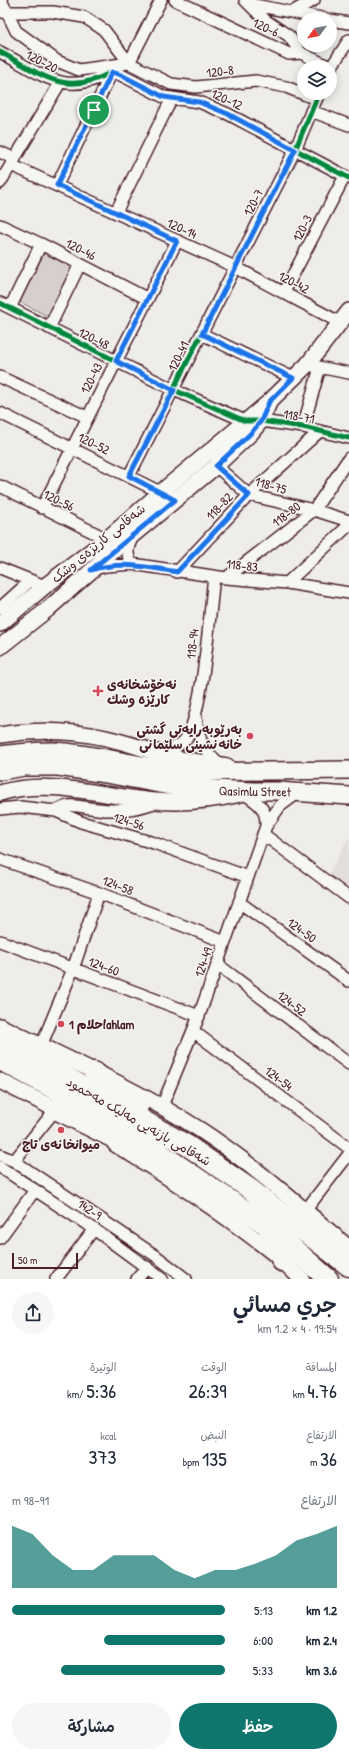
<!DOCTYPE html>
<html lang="ar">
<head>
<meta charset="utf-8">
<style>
	body { margin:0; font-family:"Patrick Hand","Playpen Sans Arabic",sans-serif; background:#f6f6f7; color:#1f2937; direction:rtl; height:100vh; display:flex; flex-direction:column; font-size:15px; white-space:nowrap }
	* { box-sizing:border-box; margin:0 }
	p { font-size:13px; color:#747a83 }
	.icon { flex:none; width:22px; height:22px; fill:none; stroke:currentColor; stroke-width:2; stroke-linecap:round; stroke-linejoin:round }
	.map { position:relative; height:1279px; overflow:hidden; direction:ltr }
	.details { display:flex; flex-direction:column; background:#fff; flex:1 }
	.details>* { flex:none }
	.needle { width:26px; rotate:237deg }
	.fabs { position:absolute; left:297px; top:12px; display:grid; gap:8px }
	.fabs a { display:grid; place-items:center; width:40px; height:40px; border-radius:50%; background:#fff; box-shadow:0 2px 10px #0003; font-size:20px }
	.scale { position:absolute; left:12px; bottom:10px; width:66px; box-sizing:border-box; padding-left:4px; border:2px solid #4a1f2b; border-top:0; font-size:11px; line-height:14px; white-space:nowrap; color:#4a1f2b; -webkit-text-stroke:3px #f6f6f2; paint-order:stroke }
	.pin { position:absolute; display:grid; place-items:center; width:34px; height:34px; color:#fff; margin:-17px; border:2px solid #fff; border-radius:50%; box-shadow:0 1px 4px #0007 }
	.round { display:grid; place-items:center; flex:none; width:42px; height:42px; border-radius:21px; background:#f6f6f7 }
	.head { display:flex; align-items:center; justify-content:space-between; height:68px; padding:0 12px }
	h1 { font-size:22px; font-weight:600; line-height:30px }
	.metrics { display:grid; grid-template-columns:repeat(3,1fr); gap:6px; height:68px; padding:4px 12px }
	.metrics div { display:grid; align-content:center }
	.metrics b { font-size:20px; font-weight:600 }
	.metrics small { font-size:11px; font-weight:400 }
	.metrics p { font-size:11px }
	.chart { height:112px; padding:8px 12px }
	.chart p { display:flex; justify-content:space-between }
	.chart svg { width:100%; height:72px; margin-top:4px; fill:#0f766e; opacity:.7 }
	.primary-button { display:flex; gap:8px; margin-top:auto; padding:8px 12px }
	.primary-button a { flex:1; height:46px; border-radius:24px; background:#0f766e; color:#fff; font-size:16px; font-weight:600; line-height:46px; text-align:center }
	.primary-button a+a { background:#f6f6f7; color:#1f2937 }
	ul { padding:0 12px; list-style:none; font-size:13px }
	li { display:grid; grid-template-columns:64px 48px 1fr; align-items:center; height:30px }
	li i { height:10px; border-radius:5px; background:#0f766e }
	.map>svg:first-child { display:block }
</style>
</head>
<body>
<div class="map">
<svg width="349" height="1279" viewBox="0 0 349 1279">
	<rect width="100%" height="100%" fill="#efedea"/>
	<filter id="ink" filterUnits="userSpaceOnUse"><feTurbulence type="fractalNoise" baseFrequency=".025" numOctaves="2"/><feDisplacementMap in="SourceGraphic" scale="8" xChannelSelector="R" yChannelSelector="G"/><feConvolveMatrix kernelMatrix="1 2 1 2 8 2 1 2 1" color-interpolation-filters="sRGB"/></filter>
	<g filter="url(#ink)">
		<!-- built -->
		<path fill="#e3dedc" d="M349,837V890L336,881L329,873Z"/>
		<!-- green -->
		<path fill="#d7cfce" stroke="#90777c" d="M44,253L76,269L51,318L20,302Z"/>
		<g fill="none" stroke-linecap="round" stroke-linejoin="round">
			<!-- street casing -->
			<g stroke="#4a1f2b" stroke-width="14">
				<path id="street" d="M1,0L16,31L57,61L79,70L129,63
					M175,0L289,54L301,53
					M245,0L265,20L289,36L301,53L330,67
					M249,4L327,19
					M0,12H53L84,17L104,30L129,63L171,84L196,87L256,81L286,87L316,99
					M292,12L314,0
					M330,20L349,23
					M0,52C42,74 64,98 112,72L121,75L164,97L199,102L228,114L349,178
					M129,63L161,0
					M330,69L349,40
					M311,111L349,125
					M0,152L15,159
					M11,165L235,267L339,322
					M0,183L60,83
					M57,185L112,72
					M116,212L172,98
					M0,225L41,244L148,299
					M284,292L345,176
					M0,303L174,390L245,421H261L303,427L349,438
					M10,308L41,244
					M49,328L80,264
					M202,334L293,378
					M313,366L349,373
					M0,377L87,417
					M0,413L166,495
					M303,427L320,367
					M216,466L249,495L314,510L349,521
					M129,476L295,150L319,93
					M0,486L107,539
					M42,508L177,241
					M132,564C125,554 128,546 133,536
					M0,568L45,586
					M94,569L106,566L132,564L226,578L287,583L349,593
					M177,572L249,495L320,431
					M226,578L314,510L349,458
					M287,583L349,525
					M0,608L30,581
					M196,717C199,740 202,751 222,765
					M157,751C167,750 178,748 185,740C203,717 210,609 214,576
					M240,791C254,801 267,805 266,826
					M0,809L20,807L56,811L81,822L154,843L248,877
					M56,811C72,801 81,808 98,809C118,812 136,809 154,803
					M263,834L349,898
					M0,859L99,893L225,942
					M239,902L349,981
					M0,941L199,1016
					M217,964L349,1064
					M193,1031L349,1148
					M41,1046L73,969L99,893
					M162,1106L199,1016L266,826L280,806L299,792
					M0,1155L14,1161L156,1256L186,1279
					M14,1161L56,1109
					M0,1167L94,1229L162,1279
					M305,1211L349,1154
					M0,1238L35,1190
					M56,1279L94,1229
					M137,1279L147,1267"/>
			</g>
			<!-- secondary casing -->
			<g stroke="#4a1f2b" stroke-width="18">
				<path id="secondary" d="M0,624L45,586L107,539L161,492L269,402L307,365L349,311
					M0,647L48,609L116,549L216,466L251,433L261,421L269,403
					M0,735C37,729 69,730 106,738C129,743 152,752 176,758C193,762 210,763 227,766
					M0,793C51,778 105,797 156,801C184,804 214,800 241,794
					M0,1026C68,1059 138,1090 202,1131C254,1165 301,1208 349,1248
					M0,1081L65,1114
					M115,1144C171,1178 226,1215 277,1256C286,1263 293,1272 302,1279"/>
			</g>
			<!-- primary casing -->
			<g stroke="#4a1f2b" stroke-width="20">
				<path id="primary" d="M0,755C17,753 35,751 52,751C99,753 144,769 191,772L349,770
					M0,771L24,767H58L106,774L175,787L254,791H278L349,796"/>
			</g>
			<!-- highway casing -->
			<g stroke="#4a1f2b" stroke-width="23">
				<path id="highway" d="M0,1043L31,1057L188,1146L250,1189L349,1266
					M0,1060L94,1110L129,1132L268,1226L328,1279
					M94,1072L138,1107
					M56,1109L128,1145
					M269,1230L282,1261"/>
			</g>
			<!-- street -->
			<use href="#street" stroke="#f6f6f2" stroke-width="11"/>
			<!-- secondary -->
			<use href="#secondary" stroke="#f6f6f2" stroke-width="15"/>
			<!-- primary -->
			<use href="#primary" stroke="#f6f6f2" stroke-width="17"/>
			<!-- highway -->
			<use href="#highway" stroke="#f6f6f2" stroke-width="20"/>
			<!-- cycleway casing -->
			<g stroke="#f6f6f2" stroke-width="8">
				<path id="cycleway" d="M0,52C42,74 64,98 112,72L121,75L164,97L199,102L228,114L349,178
					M0,303L174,390L245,421H261L303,427L349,438
					M129,476L295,150L319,93"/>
			</g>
			<!-- cycleway -->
			<use href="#cycleway" stroke="#00873e" stroke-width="5"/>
		</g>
	</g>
	<g fill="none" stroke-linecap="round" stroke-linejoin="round" filter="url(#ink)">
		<!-- route casing -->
		<g stroke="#fff" stroke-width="8">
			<path id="route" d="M112,72L121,75L164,97L199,102L228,114L295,150L202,334L293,378L269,402L261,421L251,433L216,466L249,495L177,572C147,567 121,561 91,570L175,500L129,476L174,390L116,361L177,241L57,185Z"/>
		</g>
		<!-- route -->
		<use href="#route" stroke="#1a73e8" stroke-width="5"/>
	</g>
	<!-- markers -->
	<g fill="#d1495b" stroke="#f6f6f2" stroke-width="1.5">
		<path d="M96 685h4v4h4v4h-4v4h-4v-4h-4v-4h4z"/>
		<circle cx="250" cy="736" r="4"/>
		<circle cx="61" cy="1024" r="4"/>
		<circle cx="61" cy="1130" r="4"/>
	</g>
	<g text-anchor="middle" stroke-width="3" stroke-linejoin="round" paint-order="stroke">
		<!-- street labels -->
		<g font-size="13" fill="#4a1f2b" stroke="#f6f6f2">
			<text transform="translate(266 27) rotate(25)" y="5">120-6</text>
			<text transform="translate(42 61) rotate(28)" y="5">120-20</text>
			<text transform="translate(220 71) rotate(-6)" y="5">120-8</text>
			<text transform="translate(227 99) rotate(25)" y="5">120-12</text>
			<text transform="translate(253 202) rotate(-63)" y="5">120-7</text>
			<text transform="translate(182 228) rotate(25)" y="5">120-14</text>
			<text transform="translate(302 228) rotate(-63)" y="5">120-3</text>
			<text transform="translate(81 249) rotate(27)" y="5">120-46</text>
			<text transform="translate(294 282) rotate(28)" y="5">120-42</text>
			<text transform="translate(94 338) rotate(26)" y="5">120-48</text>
			<text transform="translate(178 356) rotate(-64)" y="5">120-41</text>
			<text transform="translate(91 378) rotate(-63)" y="5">120-43</text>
			<text transform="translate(299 416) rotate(10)" y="5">118-71</text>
			<text transform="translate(94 443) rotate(26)" y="5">120-52</text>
			<text transform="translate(271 485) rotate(16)" y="5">118-75</text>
			<text transform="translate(59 500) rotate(26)" y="5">120-56</text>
			<text transform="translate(219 506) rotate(-47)" y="5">118-82</text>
			<text transform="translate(286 514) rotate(-38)" y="5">118-80</text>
			<text transform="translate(98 543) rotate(-39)" y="5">شەقامی کارێزەی وشک</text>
			<text transform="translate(242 565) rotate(6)" y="5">118-83</text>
			<text transform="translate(192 644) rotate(-83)" y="5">118-94</text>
			<text transform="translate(255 791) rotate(1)" y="5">Qasimlu Street</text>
			<text transform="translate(129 821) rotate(17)" y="5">124-56</text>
			<text transform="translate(118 885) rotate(21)" y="5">124-58</text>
			<text transform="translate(302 930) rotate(36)" y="5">124-50</text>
			<text transform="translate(203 962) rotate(-71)" y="5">124-49</text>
			<text transform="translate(104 966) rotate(20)" y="5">124-60</text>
			<text transform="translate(292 1003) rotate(37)" y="5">124-52</text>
			<text transform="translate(279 1078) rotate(37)" y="5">124-54</text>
			<text transform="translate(139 1121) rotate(30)" y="5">شەقامی بازنەیی مەلیک مەحمود</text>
			<text transform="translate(90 1209) rotate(34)" y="5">142-9</text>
		</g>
		<!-- poi labels -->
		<g font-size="13" font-weight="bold" fill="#4a1f2b" stroke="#f6f6f2" text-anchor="start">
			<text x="107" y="689">نەخۆشخانەی<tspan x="107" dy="15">کارێزە وشك</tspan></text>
			<text x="242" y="734" text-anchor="end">بەرێوبەرایەتی گشتی<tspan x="242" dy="15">خانەنشینی سلێمانی</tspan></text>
			<text x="69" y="1029">احلام 1ahlam</text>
			<text x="61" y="1149" text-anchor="middle">میوانخانەی تاج</text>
		</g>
	</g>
</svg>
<div class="fabs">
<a><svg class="needle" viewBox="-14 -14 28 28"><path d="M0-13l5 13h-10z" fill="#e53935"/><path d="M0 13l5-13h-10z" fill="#747a83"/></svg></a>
<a><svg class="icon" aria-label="layers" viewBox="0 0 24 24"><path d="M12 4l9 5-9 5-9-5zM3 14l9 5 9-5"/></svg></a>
</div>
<div class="scale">50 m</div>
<div class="pin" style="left:94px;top:110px;background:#1e9e55"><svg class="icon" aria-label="arrive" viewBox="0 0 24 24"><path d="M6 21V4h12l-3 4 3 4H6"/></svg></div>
</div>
<section class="details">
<div class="head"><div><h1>جري مسائي</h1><p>19:54 · 4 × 1.2 km</p></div><a class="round"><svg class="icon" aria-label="share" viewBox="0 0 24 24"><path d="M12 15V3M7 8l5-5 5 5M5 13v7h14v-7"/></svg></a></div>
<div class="metrics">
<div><p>المسافة</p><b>4.76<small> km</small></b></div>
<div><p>الوقت</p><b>26:39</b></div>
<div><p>الوتيرة</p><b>5:36<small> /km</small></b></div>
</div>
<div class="metrics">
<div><p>الارتفاع</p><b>36<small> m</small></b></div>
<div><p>النبض</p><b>135<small> bpm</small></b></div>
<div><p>kcal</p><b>373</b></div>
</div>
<div class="chart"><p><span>الارتفاع</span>91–98 m</p>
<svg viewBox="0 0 160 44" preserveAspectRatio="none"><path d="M0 44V6L10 11L20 24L30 33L40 33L50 24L60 24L70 24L80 33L90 38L100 33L110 33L120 29L130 24L140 15L150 11L160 6V44z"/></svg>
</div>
<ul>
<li><b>1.2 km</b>5:13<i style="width:100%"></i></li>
<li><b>2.4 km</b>6:00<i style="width:57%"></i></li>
<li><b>3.6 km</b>5:33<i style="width:77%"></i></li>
</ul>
<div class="primary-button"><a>حفظ</a><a>مشاركة</a></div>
</section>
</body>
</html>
